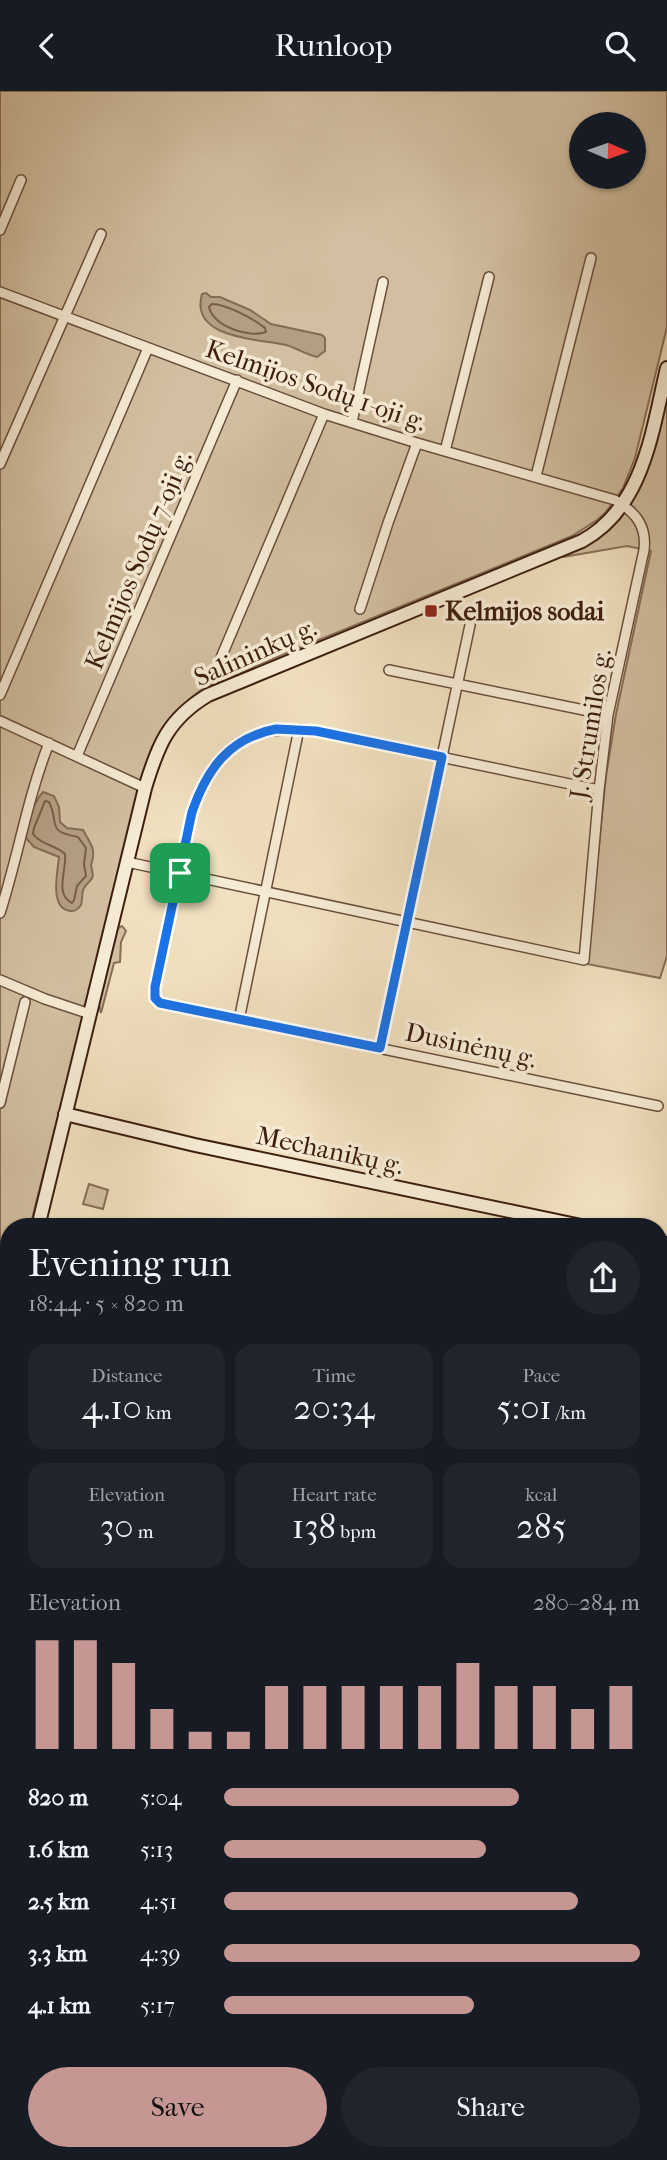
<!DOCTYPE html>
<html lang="en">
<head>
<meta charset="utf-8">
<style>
	body { margin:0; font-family:"IM FELL French Canon",serif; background:#20242c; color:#f1f3f6; height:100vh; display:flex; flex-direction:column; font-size:26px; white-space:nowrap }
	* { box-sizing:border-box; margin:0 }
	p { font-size:23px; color:#9ea1a6 }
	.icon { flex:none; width:38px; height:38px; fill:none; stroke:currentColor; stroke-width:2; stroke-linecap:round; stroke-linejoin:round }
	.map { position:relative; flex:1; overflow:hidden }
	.sheet { position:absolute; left:0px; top:1127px; width:668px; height:943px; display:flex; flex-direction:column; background:#171b24; border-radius:28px 28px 0 0; box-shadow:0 2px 5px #0004 }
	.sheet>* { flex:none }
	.needle { width:46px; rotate:92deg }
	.tools { position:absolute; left:569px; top:21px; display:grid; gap:14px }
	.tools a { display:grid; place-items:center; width:77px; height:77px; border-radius:50%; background:#171b24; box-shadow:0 2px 5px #0004; font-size:35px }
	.pin { position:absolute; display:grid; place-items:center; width:60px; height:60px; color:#fff; margin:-30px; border-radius:14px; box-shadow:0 4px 10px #0006 }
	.round { display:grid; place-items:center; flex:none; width:74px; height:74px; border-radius:37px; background:#20242c }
	.head { display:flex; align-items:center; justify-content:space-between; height:119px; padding:0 28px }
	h1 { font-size:38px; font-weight:600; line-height:52px }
	.figures { display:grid; grid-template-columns:repeat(3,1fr); gap:10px; height:119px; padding:7px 28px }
	.figures div { display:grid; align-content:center; border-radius:18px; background:#20242c; text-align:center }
	.figures b { font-size:35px; font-weight:600 }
	.figures small { font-size:19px; font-weight:400 }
	.figures p { font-size:19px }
	.chart { height:196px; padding:14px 28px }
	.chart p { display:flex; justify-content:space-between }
	.chart svg { width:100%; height:126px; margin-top:7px; stroke:#c59692; stroke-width:6 }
	.action { display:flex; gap:14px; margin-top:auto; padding:14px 28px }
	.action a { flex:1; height:80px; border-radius:42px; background:#c59692; color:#111; font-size:28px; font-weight:600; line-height:80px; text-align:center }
	.action a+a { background:#20242c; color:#f1f3f6 }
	ul { padding:0 28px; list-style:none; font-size:23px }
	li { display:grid; grid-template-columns:112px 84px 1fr; align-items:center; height:52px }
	li i { height:18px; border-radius:9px; background:#c59692 }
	header { display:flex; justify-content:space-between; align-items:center; height:91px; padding:0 28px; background:#171b24; font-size:32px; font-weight:600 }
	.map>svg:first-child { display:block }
</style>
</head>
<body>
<header><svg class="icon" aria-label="back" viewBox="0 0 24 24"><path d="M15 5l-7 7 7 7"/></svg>Runloop<svg class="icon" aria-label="search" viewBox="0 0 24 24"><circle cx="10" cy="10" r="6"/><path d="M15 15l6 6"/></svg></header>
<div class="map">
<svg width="667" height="2069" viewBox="0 0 667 2069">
	<rect width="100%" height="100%" fill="#f1e0bf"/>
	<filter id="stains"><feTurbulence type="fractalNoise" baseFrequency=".00286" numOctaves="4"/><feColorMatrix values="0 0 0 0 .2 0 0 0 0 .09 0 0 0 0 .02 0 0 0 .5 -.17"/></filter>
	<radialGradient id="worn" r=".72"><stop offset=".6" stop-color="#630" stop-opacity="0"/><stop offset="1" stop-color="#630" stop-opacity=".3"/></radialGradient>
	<!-- green -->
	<path fill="#d2bfa1" stroke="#886e58" stroke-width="2" fill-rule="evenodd" d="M0,0H667V236L635,367L623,397L606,421L597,429L572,445L207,595C179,614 167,628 151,658L30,1136H9V1222L0,1257ZM581,33H634V86H581Z
		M667,304V865L660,887L587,873L606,685L616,623L651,460L627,455L563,466C579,457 596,450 610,438C645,408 654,346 667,304Z
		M122,835L126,840L121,851L120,871L114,872L101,922L99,914L117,838Z
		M89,1093L108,1099L103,1118L83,1113Z
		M660,1511L667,1513V1687L663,1688L660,1713Z
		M660,2000L667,2001V2069H593L594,2062H660Z"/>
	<!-- water -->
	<path fill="#b49e83" stroke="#846b55" stroke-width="2" d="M206,202L211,206H220L250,219L271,233L322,244L325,247V260L317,266C306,264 297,257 286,254C259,248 189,248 202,203Z
		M43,701L54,705L59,716L60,731L67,737L83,739C90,752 97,758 91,774C95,791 92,785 84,797C81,802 83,809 81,814C79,817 75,820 72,820C48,820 58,779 59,766L34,756L25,746C27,731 33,712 43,701Z"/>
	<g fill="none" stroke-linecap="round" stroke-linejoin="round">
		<!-- shore -->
		<path stroke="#785e49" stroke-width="2" d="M212,213C226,213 254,228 265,237L266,241C249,247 214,236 209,216Z
			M45,710L49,711C60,733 45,740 78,746L86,757L84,773L86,785L77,795L74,809L72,812C54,803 67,779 65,763C56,754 41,754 33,743L34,737Z"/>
		<!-- minor casing -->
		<g stroke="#6a4e3b" stroke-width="12">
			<path id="minor" d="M0,139L21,89
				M0,201L324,323L417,352L615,409C635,421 647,434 644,459L608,624L599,699L584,869L127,771
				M352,331L383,191
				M445,360L489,186
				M0,373L101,143
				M536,385L591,167
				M360,518L388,432L417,352
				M220,569L324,323
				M389,579L608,624
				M0,604L148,257
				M0,630L145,697
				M77,665L237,289
				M599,699L316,640C247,632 214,656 192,721L155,896V907L161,912L658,1015
				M0,822C18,766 27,708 49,652
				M0,889L45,908L90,923
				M239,929L299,638
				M380,957L470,534
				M0,1012L25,911
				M0,1303H9
				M660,1315H667
				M660,1489L667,1491
				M0,1580L9,1581
				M0,1752L9,1753
				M660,1881L662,1893
				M0,1900L9,1901"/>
		</g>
		<!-- secondary casing -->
		<g stroke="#3d1e0f" stroke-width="16">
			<path id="secondary" d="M65,1023L195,1054L586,1136
				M38,1136L145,697C158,654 168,628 208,604L582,450C644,416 652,340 667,277
				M660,1152L667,1153
				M0,1286L9,1249"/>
		</g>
		<!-- minor -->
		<use href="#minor" stroke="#f6ebd5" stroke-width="9"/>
		<!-- secondary -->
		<use href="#secondary" stroke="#f6ebd5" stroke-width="12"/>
	</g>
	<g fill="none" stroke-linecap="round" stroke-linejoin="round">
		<!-- route casing -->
		<g stroke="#fff" stroke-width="14">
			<path id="route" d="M276,638L316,640L442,666L380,957L160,912L155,907V896L192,721C207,678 229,647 276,638Z"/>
		</g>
		<!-- route -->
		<use href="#route" stroke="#1a73e8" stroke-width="9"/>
	</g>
	<!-- markers -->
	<rect fill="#8f2418" stroke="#f6ebd5" stroke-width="2.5" x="424" y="513" width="14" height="14" rx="3.5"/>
	<g text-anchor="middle" stroke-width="7" stroke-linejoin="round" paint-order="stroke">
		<!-- street labels -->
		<g font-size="26" fill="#3d1e0f" stroke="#f6ebd5">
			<text transform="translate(316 294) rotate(19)" y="9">Kelmijos Sodų 1-oji g.</text>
			<text transform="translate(138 469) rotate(-67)" y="9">Kelmijos Sodų 7-oji g.</text>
			<text transform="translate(255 561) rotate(-24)" y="9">Salininkų g.</text>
			<text transform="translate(590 633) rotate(-81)" y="9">J. Strumilos g.</text>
			<text transform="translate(471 954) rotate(12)" y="9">Dusinėnų g.</text>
			<text transform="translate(330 1059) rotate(12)" y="9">Mechanikų g.</text>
		</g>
		<!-- poi labels -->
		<g font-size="26" font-weight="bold" fill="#3d1e0f" stroke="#f6ebd5" text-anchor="start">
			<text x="445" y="529">Kelmijos sodai</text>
		</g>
	</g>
	<rect width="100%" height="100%" filter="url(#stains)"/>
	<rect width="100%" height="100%" fill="url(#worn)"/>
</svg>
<div class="tools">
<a><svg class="needle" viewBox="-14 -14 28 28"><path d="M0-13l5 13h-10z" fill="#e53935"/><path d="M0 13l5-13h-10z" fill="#9ea1a6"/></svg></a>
</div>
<div class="pin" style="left:180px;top:782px;background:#1e9e55"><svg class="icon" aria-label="arrive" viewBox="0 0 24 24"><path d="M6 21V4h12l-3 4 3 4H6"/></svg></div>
<section class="sheet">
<div class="head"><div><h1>Evening run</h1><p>18:44 · 5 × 820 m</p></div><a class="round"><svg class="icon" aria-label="share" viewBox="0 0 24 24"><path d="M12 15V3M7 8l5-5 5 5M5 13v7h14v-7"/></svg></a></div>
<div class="figures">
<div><p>Distance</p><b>4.10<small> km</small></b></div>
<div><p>Time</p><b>20:34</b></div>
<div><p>Pace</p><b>5:01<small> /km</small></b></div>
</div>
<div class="figures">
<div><p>Elevation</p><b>30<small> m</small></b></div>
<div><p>Heart rate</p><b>138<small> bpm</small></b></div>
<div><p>kcal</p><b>285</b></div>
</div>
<div class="chart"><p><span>Elevation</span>280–284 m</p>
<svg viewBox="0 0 160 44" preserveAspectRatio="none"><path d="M5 44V6M15 44V6M25 44V14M35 44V30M45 44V38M55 44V38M65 44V22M75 44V22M85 44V22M95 44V22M105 44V22M115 44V14M125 44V22M135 44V22M145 44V30M155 44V22"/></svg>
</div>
<ul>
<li><b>820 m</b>5:04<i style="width:71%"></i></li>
<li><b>1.6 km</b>5:13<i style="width:63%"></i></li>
<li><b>2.5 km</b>4:51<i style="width:85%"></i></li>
<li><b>3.3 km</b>4:39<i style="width:100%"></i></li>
<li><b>4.1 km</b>5:17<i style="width:60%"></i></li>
</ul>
<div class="action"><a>Save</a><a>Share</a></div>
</section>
</div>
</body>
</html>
